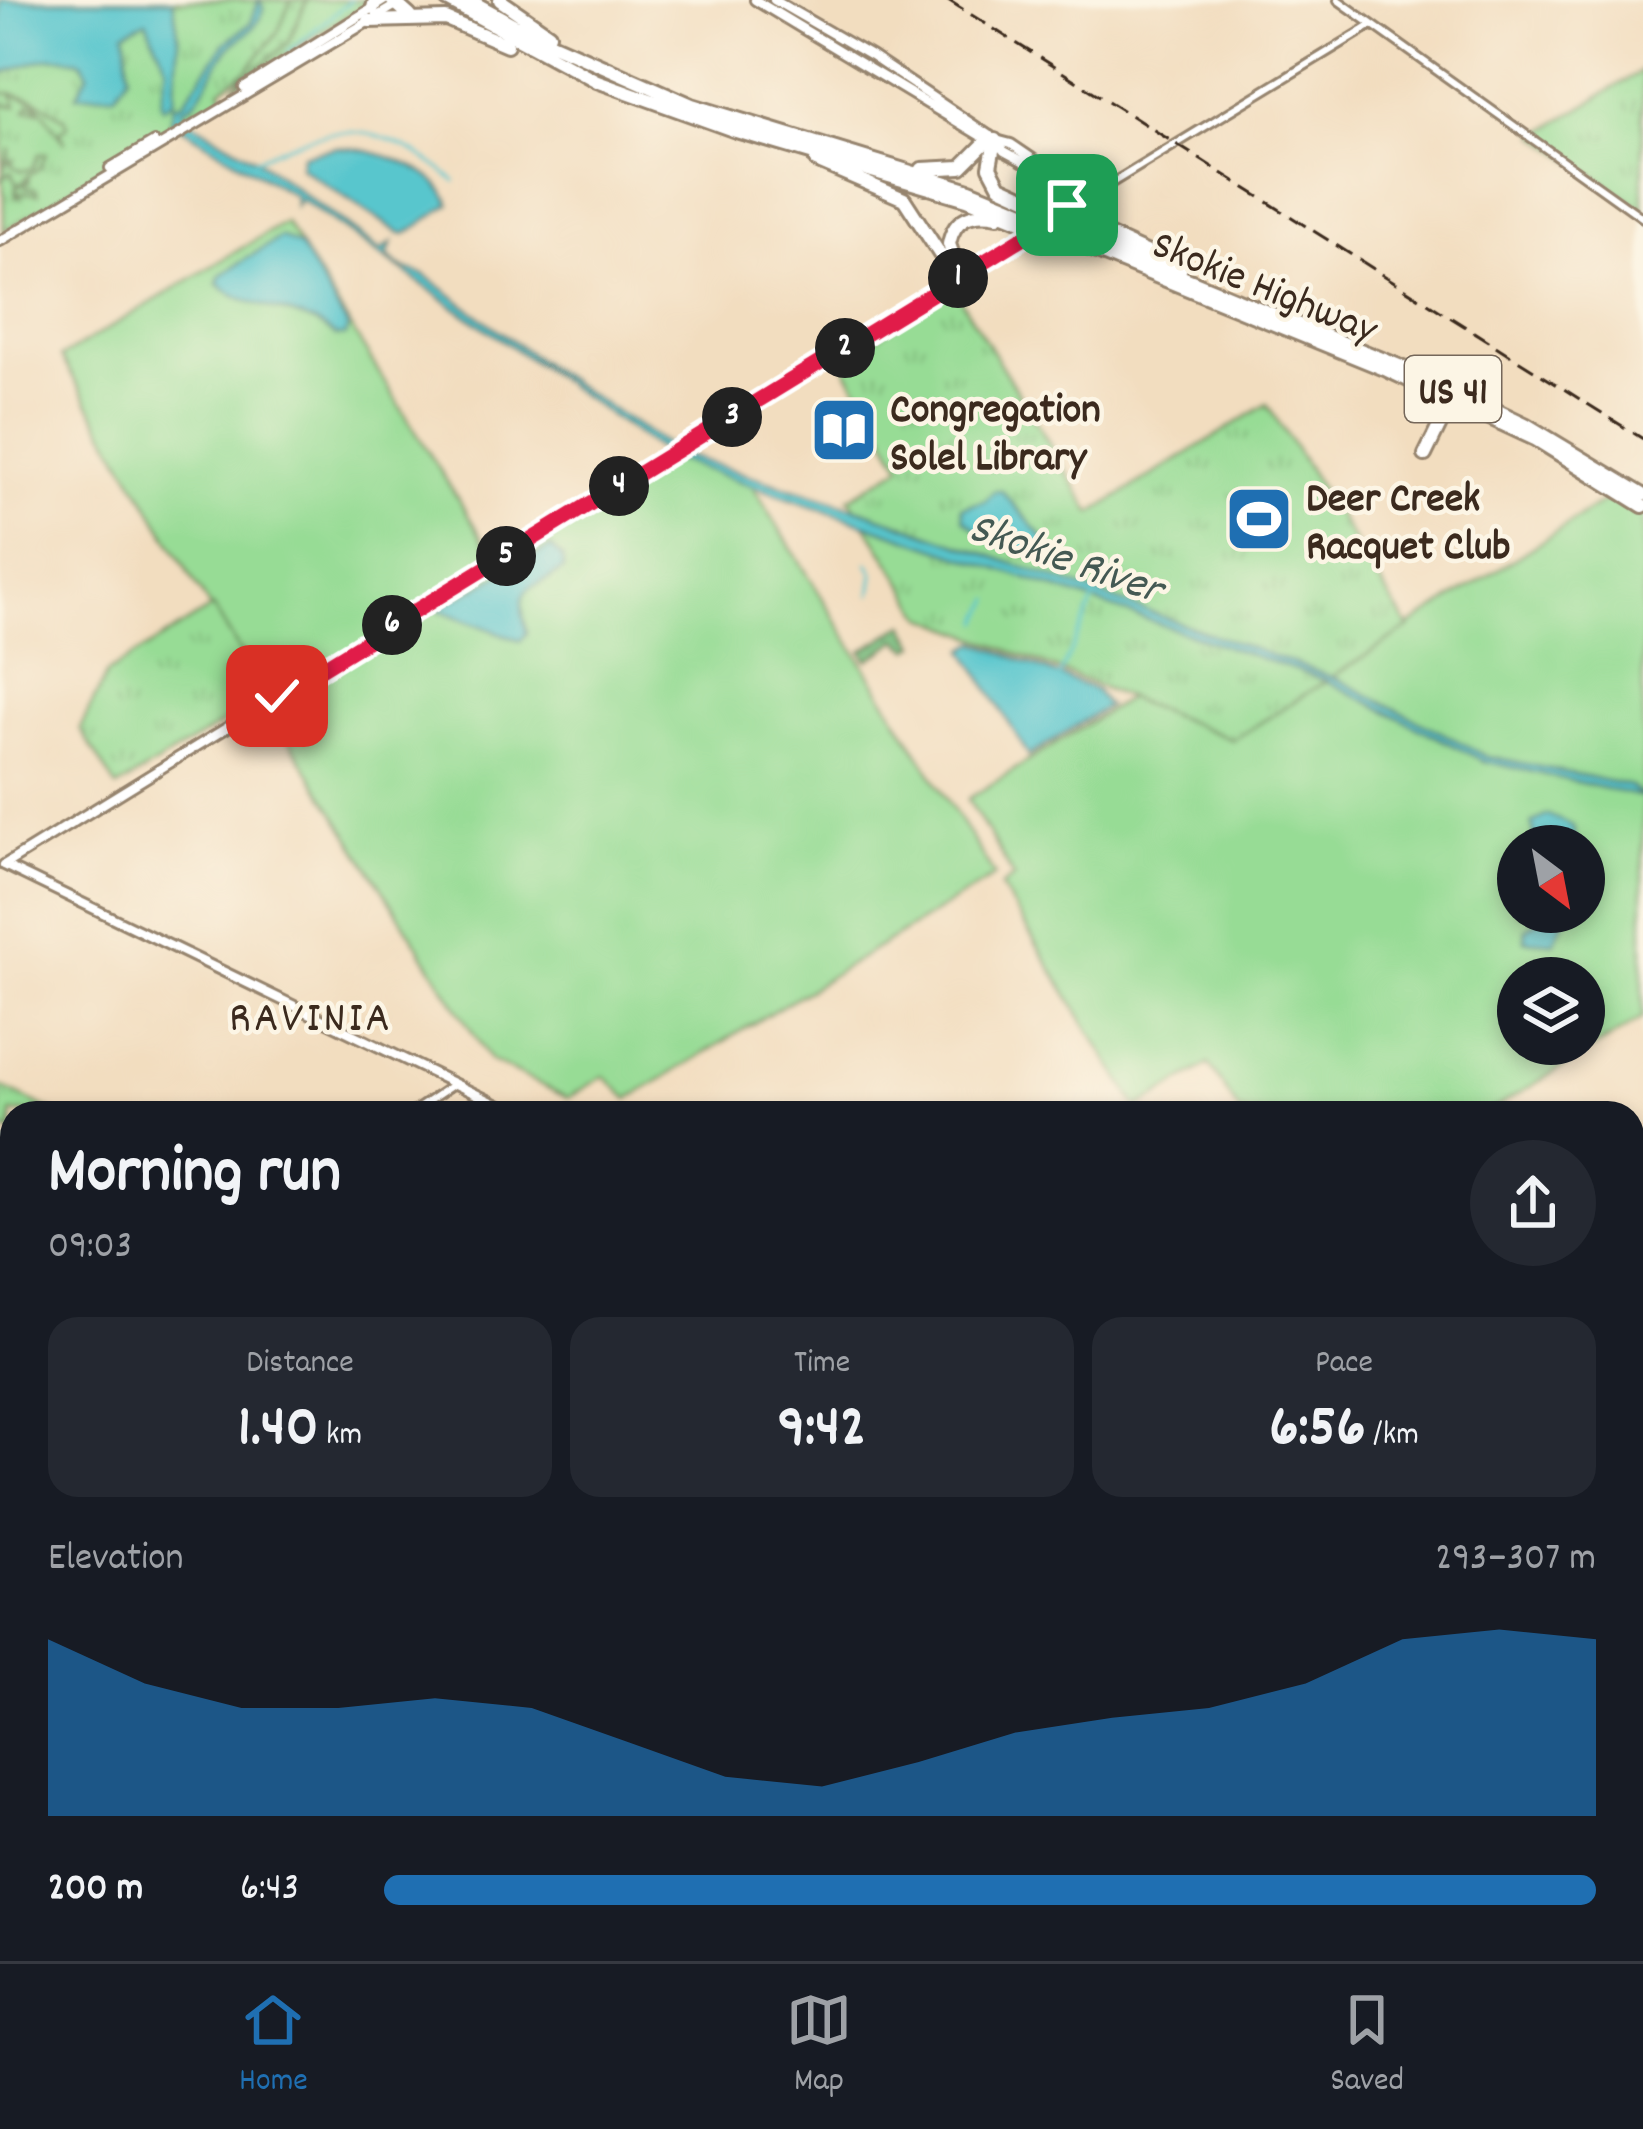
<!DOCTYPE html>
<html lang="en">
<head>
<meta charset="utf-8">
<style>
	body { margin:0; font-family:Dekko,sans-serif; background:#242831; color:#f1f3f6; height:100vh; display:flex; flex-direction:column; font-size:45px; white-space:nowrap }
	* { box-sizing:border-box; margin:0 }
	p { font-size:39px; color:#9ea1a6 }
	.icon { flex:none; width:66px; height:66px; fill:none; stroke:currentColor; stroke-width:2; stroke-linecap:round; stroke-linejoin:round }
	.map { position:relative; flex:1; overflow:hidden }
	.drawer { position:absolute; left:0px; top:1101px; width:1644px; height:861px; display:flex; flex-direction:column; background:#171b24; border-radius:36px 36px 0 0; box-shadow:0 6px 18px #0003 }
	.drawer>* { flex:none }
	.needle { width:78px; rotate:148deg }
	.tools { position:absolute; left:1497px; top:825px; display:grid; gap:24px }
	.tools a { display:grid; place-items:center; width:108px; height:108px; border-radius:50%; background:#171b24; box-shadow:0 6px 18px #0003; font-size:60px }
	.pin { position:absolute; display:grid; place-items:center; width:102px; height:102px; color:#fff; margin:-51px; border-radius:24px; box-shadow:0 6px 18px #0006 }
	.km { position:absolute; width:60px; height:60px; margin:-30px; border-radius:50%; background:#222; color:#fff; font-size:33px; line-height:60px; text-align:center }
	.round { display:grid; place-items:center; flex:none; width:126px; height:126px; border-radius:63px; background:#242831 }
	.head { display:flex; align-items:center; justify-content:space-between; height:204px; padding:0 48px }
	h1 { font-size:66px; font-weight:700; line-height:90px }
	.metrics { display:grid; grid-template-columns:repeat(3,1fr); gap:18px; height:204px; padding:12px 48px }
	.metrics div { display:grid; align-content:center; border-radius:30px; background:#242831; text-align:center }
	.metrics b { font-size:60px; font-weight:700 }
	.metrics small { font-size:33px; font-weight:400 }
	.metrics p { font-size:33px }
	.chart { height:336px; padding:24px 48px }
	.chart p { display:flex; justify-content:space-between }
	.chart svg { width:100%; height:216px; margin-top:12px; fill:#1f6fb2; opacity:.7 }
	ul { padding:0 48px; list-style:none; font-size:39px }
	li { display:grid; grid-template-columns:192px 144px 1fr; align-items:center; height:90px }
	li i { height:30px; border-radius:15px; background:#1f6fb2 }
	.menu { display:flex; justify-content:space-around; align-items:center; height:168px; border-top:3px solid #363941; background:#171b24; font-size:33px; color:#9ea1a6 }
	.menu a { display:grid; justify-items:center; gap:6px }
	.menu .selected { color:#1f6fb2 }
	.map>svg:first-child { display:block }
</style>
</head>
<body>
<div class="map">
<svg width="1643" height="1961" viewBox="0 0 1643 1961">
	<defs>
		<pattern id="forest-crowns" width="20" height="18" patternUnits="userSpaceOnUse" patternTransform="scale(3)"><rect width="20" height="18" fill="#79bc7e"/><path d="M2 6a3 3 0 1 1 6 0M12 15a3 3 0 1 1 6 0" fill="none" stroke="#649967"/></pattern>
		<pattern id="park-tufts" width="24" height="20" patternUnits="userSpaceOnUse" patternTransform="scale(3)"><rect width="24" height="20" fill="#97dc95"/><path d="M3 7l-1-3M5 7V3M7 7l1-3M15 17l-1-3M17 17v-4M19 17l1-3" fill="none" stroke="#83bd80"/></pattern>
		<pattern id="garden-dots" width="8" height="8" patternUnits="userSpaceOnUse" patternTransform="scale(3)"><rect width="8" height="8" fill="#97dc95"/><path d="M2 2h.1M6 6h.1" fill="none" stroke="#83bd80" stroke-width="1.8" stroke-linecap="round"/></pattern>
	</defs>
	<rect width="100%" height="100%" fill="#fcf5e5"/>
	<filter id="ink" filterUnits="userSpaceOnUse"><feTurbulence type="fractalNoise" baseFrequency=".00833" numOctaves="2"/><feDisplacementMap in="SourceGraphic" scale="24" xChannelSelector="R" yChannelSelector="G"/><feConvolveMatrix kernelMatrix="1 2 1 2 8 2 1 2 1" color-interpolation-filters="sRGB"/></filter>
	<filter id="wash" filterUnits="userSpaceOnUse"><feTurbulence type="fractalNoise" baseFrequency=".004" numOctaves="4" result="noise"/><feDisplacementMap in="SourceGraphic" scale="48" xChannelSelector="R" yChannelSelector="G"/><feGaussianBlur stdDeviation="2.7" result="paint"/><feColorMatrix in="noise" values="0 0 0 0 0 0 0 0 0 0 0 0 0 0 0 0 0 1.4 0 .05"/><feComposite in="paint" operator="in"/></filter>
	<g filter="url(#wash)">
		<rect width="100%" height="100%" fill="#f2ddbf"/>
		<!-- grass -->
		<path fill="#97dc95" stroke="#69835a" stroke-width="3" fill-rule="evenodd" d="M307,0H372L234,87L288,43Z
			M285,222L499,565L671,458L751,483L995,876L629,1099L604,1076L568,1098L490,1060L269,708L61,357Z
			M1615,494L1643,515V1018L1487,1113H1240L1209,1064L1138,1108L1001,887L1014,877L968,799L1128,698L1233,739ZM1518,846H1584V912H1518ZM1518,978H1584V1044H1518Z"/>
		<!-- forest -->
		<path fill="url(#forest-crowns)" stroke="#5a734e" stroke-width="3" d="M905,624L917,645L910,649L899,640L868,660L862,651Z"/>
		<!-- park -->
		<path fill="url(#park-tufts)" stroke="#69835a" stroke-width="3" d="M0,0H291L274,51L221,89L225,96L4,231Z
			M1643,70V210L1537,135Z
			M954,289L1092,513L1267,404L1409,628L1233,740L925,617L849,498L902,466L841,359Z
			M213,607L267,696L117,788L80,729L107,673Z
			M0,1086L56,1113H12V1133L0,1127Z"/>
		<!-- garden -->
		<path fill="url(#garden-dots)" stroke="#69835a" stroke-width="3" d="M291,0H307L288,43L234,87L278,32Z
			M10,93L35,99L65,118L67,126L59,131L65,144L43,111L26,110L30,104L41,109L34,100L13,95L17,106L0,105V94Z
			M10,148L8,162L14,160L11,165L22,171L33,168L39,154H46L40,168L28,175L29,182L25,179L26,188L36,189L38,194L18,192L21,197H16V187L25,183H16L11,172L1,180Z"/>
		<!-- water -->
		<path fill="#59c6cd" stroke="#4a7876" stroke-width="3" d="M0,0H173L179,39L174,100L163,107L161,102L167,66L146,21L125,32L129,74L115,94L77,95L88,74L82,62C51,50 29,65 0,74Z
			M259,0L264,8C259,27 248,32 234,43C213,60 206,101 182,110L184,117L256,159L381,251L392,243L387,256L402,268L425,275L546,366L680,454L865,511L1337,679L1487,756L1630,786L1643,797L1484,761L1325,680L671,458L300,199L295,206V196L171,121L174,104H182L225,43L251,23Z
			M337,147C373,149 437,166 450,204L406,234L398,232L300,167L302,155Z
			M281,237L300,247L348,327L345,336H336C298,307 249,311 218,284L221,275Z
			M994,491H1002L1046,541L1044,556L995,544L964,519L962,507L985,501Z
			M551,547L562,558L563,570C533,593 512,578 527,633L521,641L437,609Z
			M977,642L1095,690L1107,706L1029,756L965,650Z
			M1548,815L1573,826L1576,846H1536L1532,823Z
			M1550,912H1567L1554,942L1525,940L1526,929Z"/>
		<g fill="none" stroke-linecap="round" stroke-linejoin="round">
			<!-- stream -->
			<path stroke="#59c6cd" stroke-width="3" d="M288,52L351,0
				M255,160C337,118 383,122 455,181
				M868,563L874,574L871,594
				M981,622L992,599
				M1059,677L1095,597
				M0,1142L11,1147
				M0,1661L12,1666
				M803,1950L812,1961
				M91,1961L97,1950
				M421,1961L426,1950
				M1208,1961L1231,1950"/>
		</g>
	</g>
	<g filter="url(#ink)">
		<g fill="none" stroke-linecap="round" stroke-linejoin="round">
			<!-- tertiary casing -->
			<g stroke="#96846e" stroke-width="12">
				<path id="tertiary" d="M1338,0L1643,218
					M1089,197L1372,25
					M411,1113L454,1084
					M0,1367L12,1360
					M0,1837L12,1836
					M1632,1942L1643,1949
					M498,1950L537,1961
					M1537,1950L1554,1961
					M697,1961L738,1950"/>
			</g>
			<!-- secondary casing -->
			<g stroke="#96846e" stroke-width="14">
				<path id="secondary" d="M755,0L981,136L1011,144L1089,197
					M774,0L871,56L990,136
					M244,88L385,0
					M995,140L1004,151L1088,197
					M110,168L154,142
					M1062,185L1065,212
					M0,241L396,5
					M4,865L1028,234
					M4,865L515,1113
					M1632,1759L1643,1766"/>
			</g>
			<!-- motorway casing -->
			<g stroke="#96846e" stroke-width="18">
				<path id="motorway" d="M392,0L410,16
					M447,0L597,81L736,131L967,199L1387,370L1535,439L1643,506
					M469,0L533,35L692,105L970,190L1431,379L1525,424L1643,495
					M500,0L549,34
					M373,8L375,0
					M369,21L446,19L507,45
					M995,140L990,167L1000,186L1181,268
					M816,161L904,199L956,279
					M922,169L961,167L990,138
					M956,264L949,244C954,217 973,211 998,216
					M1425,455L1447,410L1466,413"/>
			</g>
			<!-- tertiary -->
			<use href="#tertiary" stroke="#fff" stroke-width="6"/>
			<!-- secondary -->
			<use href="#secondary" stroke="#fff" stroke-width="8"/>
			<!-- motorway -->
			<use href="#motorway" stroke="#fff" stroke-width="12"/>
			<!-- rail -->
			<path stroke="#3b2a1e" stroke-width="3" stroke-dasharray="18 9" stroke-linecap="butt" d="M948,0L1643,439
				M0,1132L12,1138
				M1593,1950L1610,1961"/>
			<!-- secondary-bridge casing -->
			<g stroke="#96846e" stroke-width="14" stroke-linecap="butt">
				<path id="secondary-bridge" d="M1028,234L1065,212"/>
			</g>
			<!-- secondary-bridge -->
			<use href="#secondary-bridge" stroke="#fff" stroke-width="8"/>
		</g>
	</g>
	<g fill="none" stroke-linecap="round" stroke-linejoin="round" filter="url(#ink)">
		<!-- route casing -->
		<g stroke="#fff" stroke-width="24">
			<path id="route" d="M277,696L1065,212L1067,205"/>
		</g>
		<!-- route -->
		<use href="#route" stroke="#e11d48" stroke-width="15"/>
	</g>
	<!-- icons -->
	<defs>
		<g id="library-square" transform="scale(3.45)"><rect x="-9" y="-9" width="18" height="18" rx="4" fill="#1f6fb2" stroke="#fcf5e5"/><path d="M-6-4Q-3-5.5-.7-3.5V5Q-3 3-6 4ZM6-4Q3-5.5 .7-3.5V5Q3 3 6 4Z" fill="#fff"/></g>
		<g id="stadium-square" transform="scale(3.45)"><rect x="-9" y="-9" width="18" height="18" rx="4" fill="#1f6fb2" stroke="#fcf5e5"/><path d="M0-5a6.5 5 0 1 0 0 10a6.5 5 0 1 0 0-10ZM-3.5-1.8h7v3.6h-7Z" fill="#fff"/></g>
	</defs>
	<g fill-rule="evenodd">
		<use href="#library-square" x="844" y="430"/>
		<use href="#stadium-square" x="1259" y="519"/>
	</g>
	<g text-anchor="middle" stroke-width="9" stroke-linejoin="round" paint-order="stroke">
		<!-- shield labels -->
		<rect fill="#fcf5e5" stroke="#75675a" stroke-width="3" x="1405" y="356" width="96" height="66" rx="9"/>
		<g font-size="39" font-weight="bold" fill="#3b2a1e">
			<text x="1453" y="403">US 41</text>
		</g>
		<!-- street labels -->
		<g font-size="42" fill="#3b2a1e" stroke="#fcf5e5">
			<text transform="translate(1266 284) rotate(22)" y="15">Skokie Highway</text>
		</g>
		<!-- poi labels -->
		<g font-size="42" font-weight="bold" fill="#3b2a1e" stroke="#fcf5e5" text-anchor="start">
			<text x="890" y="421">Congregation<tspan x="890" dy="48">Solel Library</tspan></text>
			<text x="1306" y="510">Deer Creek<tspan x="1306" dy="48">Racquet Club</tspan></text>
		</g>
		<!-- water labels -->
		<g font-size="45" font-style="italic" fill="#445953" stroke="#fcf5e5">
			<text transform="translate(1067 555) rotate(19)" y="16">Skokie River</text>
		</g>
		<!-- neighbourhood labels -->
		<g font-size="45" letter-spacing="3" fill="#3b2a1e" stroke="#fcf5e5">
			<text x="311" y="1030">RAVINIA</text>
		</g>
	</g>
</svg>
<div class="tools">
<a><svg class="needle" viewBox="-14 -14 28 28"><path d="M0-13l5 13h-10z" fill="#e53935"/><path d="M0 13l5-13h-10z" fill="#9ea1a6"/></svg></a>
<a><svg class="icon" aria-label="layers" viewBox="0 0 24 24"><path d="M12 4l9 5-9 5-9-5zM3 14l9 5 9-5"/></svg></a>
</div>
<div class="pin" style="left:1067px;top:205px;background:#1e9e55"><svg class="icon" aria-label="arrive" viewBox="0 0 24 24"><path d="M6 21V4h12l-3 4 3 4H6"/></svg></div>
<div class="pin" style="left:277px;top:696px;background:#d93025"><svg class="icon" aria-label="check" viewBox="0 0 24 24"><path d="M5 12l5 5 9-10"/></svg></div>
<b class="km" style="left:958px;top:278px">1</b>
<b class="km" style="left:845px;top:348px">2</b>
<b class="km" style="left:732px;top:417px">3</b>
<b class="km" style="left:619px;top:486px">4</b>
<b class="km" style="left:506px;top:556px">5</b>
<b class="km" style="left:392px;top:625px">6</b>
<section class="drawer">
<div class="head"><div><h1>Morning run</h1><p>09:03</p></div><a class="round"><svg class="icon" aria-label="share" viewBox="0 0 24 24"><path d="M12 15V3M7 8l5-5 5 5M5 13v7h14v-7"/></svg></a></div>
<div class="metrics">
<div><p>Distance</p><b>1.40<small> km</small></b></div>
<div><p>Time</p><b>9:42</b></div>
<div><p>Pace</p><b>6:56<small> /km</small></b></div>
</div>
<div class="chart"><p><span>Elevation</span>293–307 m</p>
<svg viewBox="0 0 160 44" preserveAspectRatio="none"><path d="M0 44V8L10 17L20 22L30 22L40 20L50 22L60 29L70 36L80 38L90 33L100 27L110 24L120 22L130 17L140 8L150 6L160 8V44z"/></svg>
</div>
<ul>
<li><b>200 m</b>6:43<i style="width:100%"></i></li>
</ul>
</section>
</div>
<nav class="menu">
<a class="selected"><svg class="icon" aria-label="home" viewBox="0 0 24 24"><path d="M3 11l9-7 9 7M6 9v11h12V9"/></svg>Home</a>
<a><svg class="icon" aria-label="map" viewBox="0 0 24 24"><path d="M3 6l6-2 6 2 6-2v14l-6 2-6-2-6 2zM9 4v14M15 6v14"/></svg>Map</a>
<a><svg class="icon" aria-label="saved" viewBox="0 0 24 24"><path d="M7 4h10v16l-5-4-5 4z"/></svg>Saved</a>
</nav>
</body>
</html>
